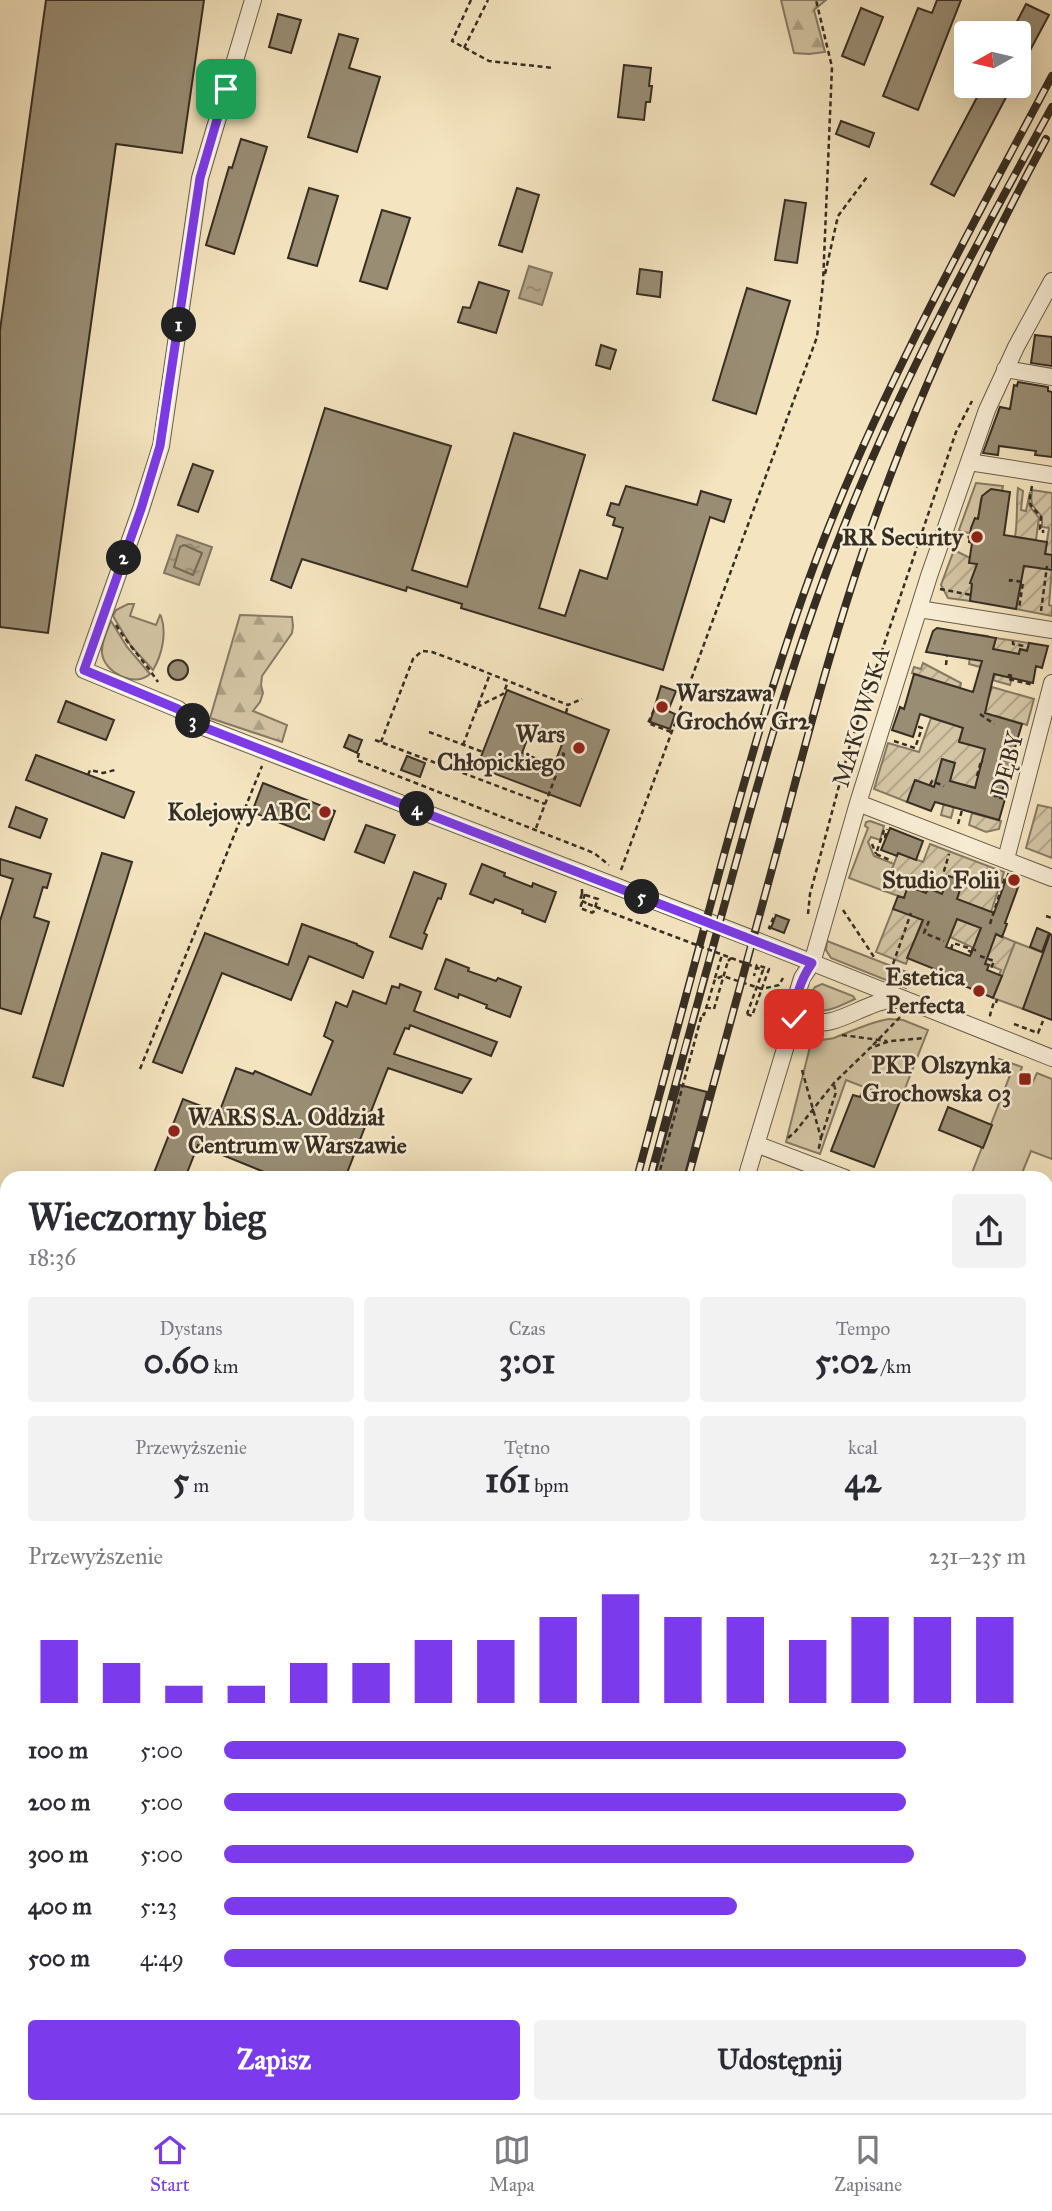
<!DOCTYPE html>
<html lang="pl">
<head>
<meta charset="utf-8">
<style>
	body { margin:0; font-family:"IM FELL Great Primer",serif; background:#f2f2f3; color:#2b2b33; height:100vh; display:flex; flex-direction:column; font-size:26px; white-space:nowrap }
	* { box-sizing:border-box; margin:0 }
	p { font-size:23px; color:#7c7c81 }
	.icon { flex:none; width:38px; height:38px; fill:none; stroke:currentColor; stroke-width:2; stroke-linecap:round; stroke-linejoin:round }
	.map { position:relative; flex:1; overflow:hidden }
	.drawer { position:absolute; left:0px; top:1171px; width:1054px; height:943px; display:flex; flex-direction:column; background:#fff; border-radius:21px 21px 0 0; box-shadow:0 7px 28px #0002 }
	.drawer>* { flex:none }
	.needle { width:46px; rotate:262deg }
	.buttons { position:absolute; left:954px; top:21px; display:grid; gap:14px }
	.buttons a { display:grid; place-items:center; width:77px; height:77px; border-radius:7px; background:#fff; box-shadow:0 7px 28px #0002; font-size:35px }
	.pin { position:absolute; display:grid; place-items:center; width:60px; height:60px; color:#fff; margin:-30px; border-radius:14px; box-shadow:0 4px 10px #0006 }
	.km { position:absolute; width:35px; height:35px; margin:-18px; border-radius:50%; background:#222; color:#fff; font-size:19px; line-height:35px; text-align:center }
	.round { display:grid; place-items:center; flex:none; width:74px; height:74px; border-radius:7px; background:#f2f2f3 }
	.overview { display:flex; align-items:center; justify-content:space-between; height:119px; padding:0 28px }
	h1 { font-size:38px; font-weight:700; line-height:52px }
	.figures { display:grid; grid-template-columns:repeat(3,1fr); gap:10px; height:119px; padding:7px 28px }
	.figures div { display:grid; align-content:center; border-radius:7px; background:#f2f2f3; text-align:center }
	.figures b { font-size:35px; font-weight:700 }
	.figures small { font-size:19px; font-weight:400 }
	.figures p { font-size:19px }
	.chart { height:196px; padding:14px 28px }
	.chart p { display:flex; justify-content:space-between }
	.chart svg { width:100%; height:126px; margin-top:7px; stroke:#7c3aed; stroke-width:6 }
	.button { display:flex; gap:14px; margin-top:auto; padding:14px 28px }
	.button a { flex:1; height:80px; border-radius:7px; background:#7c3aed; color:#fff; font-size:28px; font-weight:700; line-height:80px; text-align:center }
	.button a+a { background:#f2f2f3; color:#2b2b33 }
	ul { padding:0 28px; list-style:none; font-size:23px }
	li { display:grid; grid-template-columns:112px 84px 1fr; align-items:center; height:52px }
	li i { height:18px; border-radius:9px; background:#7c3aed }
	.dock { display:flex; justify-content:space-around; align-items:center; height:98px; border-top:2px solid #e1e1e2; background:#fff; font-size:19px; color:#7c7c81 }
	.dock a { display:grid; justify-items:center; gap:4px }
	.dock .current { color:#7c3aed }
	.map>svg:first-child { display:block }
</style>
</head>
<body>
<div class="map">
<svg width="1052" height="2113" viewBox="0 0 1052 2113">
	<defs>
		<pattern id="forest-firs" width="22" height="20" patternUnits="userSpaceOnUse" patternTransform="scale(1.75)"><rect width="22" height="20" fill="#d4c5a4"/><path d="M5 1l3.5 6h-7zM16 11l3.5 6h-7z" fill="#ada085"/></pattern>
		<pattern id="garden-furrows" width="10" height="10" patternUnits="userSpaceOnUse" patternTransform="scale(1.75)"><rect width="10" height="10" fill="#d4c5a4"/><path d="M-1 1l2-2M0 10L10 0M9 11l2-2" fill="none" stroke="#ada085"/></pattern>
		<pattern id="water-ripples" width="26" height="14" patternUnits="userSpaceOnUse" patternTransform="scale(1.75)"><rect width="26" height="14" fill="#b4a68a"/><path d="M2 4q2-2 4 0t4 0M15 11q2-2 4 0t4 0" fill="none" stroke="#938870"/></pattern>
	</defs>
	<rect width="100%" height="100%" fill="#f4e4bf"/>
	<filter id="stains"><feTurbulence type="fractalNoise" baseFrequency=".00286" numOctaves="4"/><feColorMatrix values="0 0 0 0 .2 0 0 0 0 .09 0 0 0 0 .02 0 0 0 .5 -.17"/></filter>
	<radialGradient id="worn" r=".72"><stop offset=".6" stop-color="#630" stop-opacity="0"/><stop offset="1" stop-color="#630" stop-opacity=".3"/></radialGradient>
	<!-- grass -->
	<path fill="#d4c5a4" stroke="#867a64" stroke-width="2" d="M976,483L1003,486L1002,491H988L985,494L984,499H981L978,519H975L971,533L961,532L959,530Z
		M128,604H134L130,616L156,625L160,615L161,616C167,633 162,655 153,670L131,646L113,616L116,610Z
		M111,621L127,647L150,674C135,688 104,673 102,653C101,642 107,631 111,621Z
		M870,821L884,826L880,840L871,837L868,842L874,856L894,864L884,891L849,878L868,828L865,826L866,822Z
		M827,941L912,974L906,988L831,958L826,950Z
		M1015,942L1044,953L1023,1009L993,998Z
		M822,984L853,996L855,999C839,1006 813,1023 810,995L815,987Z
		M889,1019L903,1020L928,1030L900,1101L846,1080L820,1154L786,1142L811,1043C818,1039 826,1040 834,1038C852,1031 870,1022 889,1019Z
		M999,1059L1022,1067L1018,1079L1032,1084L1037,1073L1052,1079V1159L1031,1151L1020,1178H970L1012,1070L998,1064Z"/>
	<!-- forest -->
	<path fill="url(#forest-firs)" stroke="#867a64" stroke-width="2" d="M781,0H826L814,10L825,52L809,54L794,53Z
		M240,615L292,617L293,626L292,633L262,676L261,685L263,693L260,702L253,711L287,725L282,742L210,718Z"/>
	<!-- garden -->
	<path fill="url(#garden-furrows)" stroke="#867a64" stroke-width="2" d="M1018,488L1023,491L1021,510L1026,511L1030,492C1027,509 1030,505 1039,518L1036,540L1015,537C1018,520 1016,505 1018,488Z
		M1032,490L1052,493V555L1045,554L1049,528L1042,527V517C1032,504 1030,507 1032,490Z
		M954,550L970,558L1052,567L1049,605L1052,606V616L1016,609L1021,584H973L970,601L948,598L941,585Z
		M973,634L988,636L984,656L993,649L996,638L1029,643L1027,650L1020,649L1010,685L978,676V674L994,678L995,674L980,667L969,664Z
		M923,663L961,683L960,688L912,673L914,667L921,669Z
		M992,687L1034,699L1027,725L996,716L978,788L960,784L951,818L941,815L954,763L942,759L938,774L939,789L915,780L907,802L874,789L888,743L919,752L931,718L963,727L959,741L973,692L989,696Z
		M1038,805L1052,808V858L1026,848Z
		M972,813L1001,821L999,829L986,832L969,825Z
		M930,844L1004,872L991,912L978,907L976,913L908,886L904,898L884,891L898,853L923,862Z
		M893,909L924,916L906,964L876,952Z
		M957,919L981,928L976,940L978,950L950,937Z
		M996,934L1015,942L1002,976L999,975L1001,970L982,962Z"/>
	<!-- water -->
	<path fill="url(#water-ripples)" stroke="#827661" stroke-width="2" d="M529,266L552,273L542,305L519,298Z
		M177,535L212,547L199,585L164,573Z"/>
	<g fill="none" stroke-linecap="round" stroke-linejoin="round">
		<!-- shore -->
		<path stroke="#766a56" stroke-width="2" d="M184,545L202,553L193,575L174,567L180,547Z"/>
	</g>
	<!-- building -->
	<path fill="#998d74" stroke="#372e23" stroke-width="2" fill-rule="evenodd" d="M46,0H204L182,153L116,144L48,633L0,627V330Z
		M937,0H961L918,110L883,96L918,8L932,13Z
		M1026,4L1049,15L1018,73V33H1011Z
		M861,8L883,17L864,65L842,56Z
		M278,14L301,20L291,53L269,47Z
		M339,34L358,39L349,68L380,77L357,152L308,137Z
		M624,65L651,68L649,86H652L650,102H646L644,120L618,117Z
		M983,86H1012L954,196L931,184Z
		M841,121L874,133L869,147L836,134Z
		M241,139L267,147L234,254L206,245L229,167L232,168Z
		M309,188L338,196L317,266L288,258Z
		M517,188L539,195L522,252L499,245Z
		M785,200L806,203L797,263L775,260Z
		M382,210L410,218L387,289L360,281Z
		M640,269L662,272L660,297L637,294Z
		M479,282L509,291L496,333L458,322L463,307L470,308Z
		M747,288L790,301L756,414L713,400Z
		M1035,335L1052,337V366L1031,363Z
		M601,345L616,350L610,369L596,365Z
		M1018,382L1048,387V391L1052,392V457L1035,455L1036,451L999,446L998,455L983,453L1000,407L1010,409L1014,385L1017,386Z
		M325,408L451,446L412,570L467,587L514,433L585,455L539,608L565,616L580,570L607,579L623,528L613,525L615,518L607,515L611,503L619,505L626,486L697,505L701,491L731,500L724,522L710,517L663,670L461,608L462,604L407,587L406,591L302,559L291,588L271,580Z
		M193,464L213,471L198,512L178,505Z
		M991,489L1010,492L1004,535L1047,542L1045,554L1052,555V570L1024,566L1016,609L970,601L972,584L970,583L977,564L969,563L972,543L969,542L971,528L975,518L978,519L982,496Z
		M937,628L996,638L993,649L1019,654L1020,649L1027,651L1029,643L1048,646L1042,668L1036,666L1033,683L994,674L985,713L1022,724L1000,798L1005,799L999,820L935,802L931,811L907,802L915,780L934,787L942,759L955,763L950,781L975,788L985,749L959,742L963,728L920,714L913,737L892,730L900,707L904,709L914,674L973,692L982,661L926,652L933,631Z
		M168 670a10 10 0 1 1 20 0a10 10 0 1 1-20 0Z
		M661,686L676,691L668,711L675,714L670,729L650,722Z
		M507,690L609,730L580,806L477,767ZM532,727L564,739L554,765L522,753Z
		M66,701L114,720L106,740L58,722Z
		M349,735L362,740L357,753L344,747Z
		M36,755L134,792L124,818L26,780Z
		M407,756L425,763L420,777L401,770Z
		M263,783L335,811L324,840L252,812Z
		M16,807L47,819L40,838L9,827Z
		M366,825L395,835L384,863L355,852Z
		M890,828L923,841L916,860L898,853L897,856L881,850Z
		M102,853L132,862L63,1086L33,1077Z
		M0,859L51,874L47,888L43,887L34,917L49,922L21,1014L0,1008V921L13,879L0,875Z
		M482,864L505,873L504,876L532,887L533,883L556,892L545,922L522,913L523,910L495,899L493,903L470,894Z
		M414,872L446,884L441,899L438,898L424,933L427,935L422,949L390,937Z
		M1008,874L1021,879L1005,923L1007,924L1002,937L996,934L985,964L989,965L987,970L1002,976L993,998L936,974L937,970L907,958L923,920L893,909L898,896L904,898L908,886L926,893L928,888L942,894L949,876L963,881L957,899L994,913ZM957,919L981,928L970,956L946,947Z
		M776,915L789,920L784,933L771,928Z
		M302,924L357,944V945L373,952L363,978L309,956L291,1000L222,973L182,1073L153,1062L205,933L288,965Z
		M1037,928L1049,933L1042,952L1030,947Z
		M1050,934L1052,935V1020L1023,1009Z
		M446,959L469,968L468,971L496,981L498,978L521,987L510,1017L486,1008L487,1005L459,994L458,998L435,989Z
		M400,984L421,992L414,1011L497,1042L491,1056L410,1025L409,1029L405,1028L394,1054L471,1079L462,1093L388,1068L345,1178H279L198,1145L185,1178H152L183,1099L219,1113L236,1068L253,1074L255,1071L311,1095L333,1041L324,1036L336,1002L347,1007L353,991L386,1004L392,986L399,988Z
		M680,1085L707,1092L684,1178H654Z
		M864,1087L900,1101L874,1167L831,1151L853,1095L860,1097Z
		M948,1107L992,1125L983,1148L939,1130Z"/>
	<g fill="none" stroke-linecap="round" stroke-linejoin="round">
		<!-- minor casing -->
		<g stroke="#665c4a" stroke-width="18">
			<path id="minor" d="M253,0L200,178L161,446L141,509L84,670L178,709L198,725L753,939L1052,1058
				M1005,369L1052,377
				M969,462L1052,475
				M919,609L1052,630
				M858,803L1052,878
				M1006,859L1052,683
				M795,1000C799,1006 802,1014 808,1018C830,1035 869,997 897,1000
				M756,1144L845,1178
				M746,1178L794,1019L798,991L802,978L812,963L858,803L929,576L987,410L1016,347L1052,281
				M1046,1255L1052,1257
				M1046,1407L1052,1409
				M1046,1557L1052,1559
				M1046,1717L1052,1719
				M1046,1869L1052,1871
				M1046,2025L1052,2028
				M1046,2086L1052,2065
				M846,2107L861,2113
				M487,2113L490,2107
				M1039,2113L1041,2107"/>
		</g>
		<!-- path -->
		<path stroke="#372e23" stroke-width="2.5" stroke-dasharray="5 3.5" stroke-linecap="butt" d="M471,0L452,41L489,61L554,68
			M464,48L488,0
			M825,274L838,216L867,177
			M1032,486C1028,507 1028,502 1041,517L1040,529H1043V533
			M959,537H970
			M1010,582V580L1023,582L1019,609
			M940,589L971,595
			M1041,611L1047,566
			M116,625C129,646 145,662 158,682
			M1013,641V644L1024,646V648
			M946,665L947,655
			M1012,676L1009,675L1008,679L1034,685
			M477,707L503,694L508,682
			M654,710L648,723L671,732
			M566,713L568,705
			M980,714L994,724
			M429,732L483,752
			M375,740L545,804
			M894,741L915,748L922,728L916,726
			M381,742L413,659L422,651L432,652L473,667L568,705L582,699
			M463,745L490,674
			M359,753L357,760L594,853L609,865
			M88,775L90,770L103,773L115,770
			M977,776L981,761L983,762
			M930,785L932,781L944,786
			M994,796H1004
			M958,824L962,810
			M536,828L564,754L559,752
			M884,830L876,854L892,861
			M886,837H885L887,829
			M872,844L876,854
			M621,870L817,337L823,283L832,67L816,0
			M939,888L949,854
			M582,889V894L598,899L593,913
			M582,894L580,900L588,904
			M843,910L874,957
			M808,914L810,894L850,745L956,432L972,401
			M1046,916L1052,918
			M929,921L924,933L944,941
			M990,924L1005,877
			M771,929L769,928L775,914
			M951,949L953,943L975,950L974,953L969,951L967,955
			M980,956L994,961L990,971
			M728,961L731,958
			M893,964L911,913
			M715,978L722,955
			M946,984L950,973
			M977,996L979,992
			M996,1003L997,999
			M706,1007L714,1009
			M747,1014L752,1016L769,969L757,965L754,976
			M991,1016L990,1015L994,1002
			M1014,1024L1038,1033L1043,1021
			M842,1035L887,1041
			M873,1045L900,1017
			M140,1069L262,766
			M802,1070L821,1138L818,1152
			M788,1138L795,1132L834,1083L870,1048L890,1041L925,1038
			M821,1138L836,1092L834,1085
			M658,1178L702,1014L704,1015L715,979L723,976L762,989L779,985L783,978
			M429,2113L431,2107
			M523,2113L525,2107"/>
		<!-- minor -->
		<use href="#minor" stroke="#f8edd5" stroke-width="16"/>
		<!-- rail casing -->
		<g stroke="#372e23" stroke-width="8">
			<path id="rail" d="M637,1178C665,1073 694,967 722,862C752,753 783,645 824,539C887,379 971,228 1052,76
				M650,1178C678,1074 706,970 735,866C766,753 799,640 842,531C900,383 976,245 1052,107
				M688,1178C720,1060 752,942 784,825C812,718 841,610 879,506C925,379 982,258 1046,139
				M384,2113L386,2107
				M397,2113L399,2107
				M411,2113L413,2107"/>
		</g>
		<!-- rail -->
		<use href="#rail" stroke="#f8edd5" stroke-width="5" stroke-dasharray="16" stroke-linecap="butt"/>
		<!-- path-bridge -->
		<path stroke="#372e23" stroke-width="2.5" stroke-dasharray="5 3.5" stroke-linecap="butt" d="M585,894L580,908L593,913
			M588,904L763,970L747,1014
			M714,1009L728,961"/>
	</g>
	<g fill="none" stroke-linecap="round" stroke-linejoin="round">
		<!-- route casing -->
		<g stroke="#fff" stroke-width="14">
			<path id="route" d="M226,89L200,178L160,446L141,509L84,670L178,709L198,725L812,963C798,984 797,995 794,1019"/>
		</g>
		<!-- route -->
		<use href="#route" stroke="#7c3aed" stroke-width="9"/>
	</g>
	<!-- markers -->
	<g fill="#8f2418" stroke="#f8edd5" stroke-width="2.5">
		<circle cx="977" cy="537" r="7"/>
		<circle cx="662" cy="707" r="7"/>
		<circle cx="579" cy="748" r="7"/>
		<circle cx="325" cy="812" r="7"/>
		<circle cx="1014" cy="880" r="7"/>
		<circle cx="979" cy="991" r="7"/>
		<rect x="1018" y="1072" width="14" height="14" rx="3.5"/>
		<circle cx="174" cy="1131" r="7"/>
	</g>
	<g text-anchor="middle" stroke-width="5" stroke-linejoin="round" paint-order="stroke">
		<!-- poi labels -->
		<g font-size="24" font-weight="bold" fill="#372e23" stroke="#f8edd5" text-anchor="end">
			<text x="963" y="545">RR Security</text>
			<text x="676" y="701" text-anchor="start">Warszawa<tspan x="676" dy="28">Grochów Gr2</tspan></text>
			<text x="565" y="742">Wars<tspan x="565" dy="28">Chłopickiego</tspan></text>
			<text x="311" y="820">Kolejowy ABC</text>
			<text x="1000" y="888">Studio Folii</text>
			<text x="965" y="985">Estetica<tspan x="965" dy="28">Perfecta</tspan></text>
			<text x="1011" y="1073">PKP Olszynka<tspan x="1011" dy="28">Grochowska 03</tspan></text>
			<text x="188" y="1125" text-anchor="start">WARS S.A. Oddział<tspan x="188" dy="28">Centrum w Warszawie</tspan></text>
		</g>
		<!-- street labels -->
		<g font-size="24" fill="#372e23" stroke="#f8edd5">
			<text transform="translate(861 717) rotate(-73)" y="8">MAKOWSKA</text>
			<text transform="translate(1007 765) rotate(-75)" y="8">DĘBY</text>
		</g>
	</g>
	<rect width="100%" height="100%" filter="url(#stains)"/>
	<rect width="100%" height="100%" fill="url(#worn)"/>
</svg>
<div class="buttons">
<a><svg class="needle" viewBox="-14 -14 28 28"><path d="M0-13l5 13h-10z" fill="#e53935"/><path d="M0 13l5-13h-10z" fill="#7c7c81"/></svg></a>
</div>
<div class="pin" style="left:226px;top:89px;background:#1e9e55"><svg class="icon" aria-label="arrive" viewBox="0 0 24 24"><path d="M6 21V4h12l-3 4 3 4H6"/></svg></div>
<div class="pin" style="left:794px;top:1019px;background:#d93025"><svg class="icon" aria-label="check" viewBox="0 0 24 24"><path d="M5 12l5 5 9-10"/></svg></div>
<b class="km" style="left:179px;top:325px">1</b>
<b class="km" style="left:124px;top:558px">2</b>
<b class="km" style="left:193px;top:721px">3</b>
<b class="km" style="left:417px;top:809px">4</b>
<b class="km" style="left:642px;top:897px">5</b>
<section class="drawer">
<div class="overview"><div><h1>Wieczorny bieg</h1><p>18:36</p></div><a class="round"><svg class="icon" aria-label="share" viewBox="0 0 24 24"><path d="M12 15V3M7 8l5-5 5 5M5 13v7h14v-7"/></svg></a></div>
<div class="figures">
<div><p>Dystans</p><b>0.60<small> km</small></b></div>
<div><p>Czas</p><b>3:01</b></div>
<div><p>Tempo</p><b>5:02<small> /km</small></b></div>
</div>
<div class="figures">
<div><p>Przewyższenie</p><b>5<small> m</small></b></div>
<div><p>Tętno</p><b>161<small> bpm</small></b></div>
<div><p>kcal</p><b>42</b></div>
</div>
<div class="chart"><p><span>Przewyższenie</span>231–235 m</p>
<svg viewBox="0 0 160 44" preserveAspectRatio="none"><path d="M5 44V22M15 44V30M25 44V38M35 44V38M45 44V30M55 44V30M65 44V22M75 44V22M85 44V14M95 44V6M105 44V14M115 44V14M125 44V22M135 44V14M145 44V14M155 44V14"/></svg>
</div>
<ul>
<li><b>100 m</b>5:00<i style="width:85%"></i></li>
<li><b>200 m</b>5:00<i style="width:85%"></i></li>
<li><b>300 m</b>5:00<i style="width:86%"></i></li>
<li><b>400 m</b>5:23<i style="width:64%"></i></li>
<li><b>500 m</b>4:49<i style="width:100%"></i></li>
</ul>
<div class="button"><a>Zapisz</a><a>Udostępnij</a></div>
</section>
</div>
<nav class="dock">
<a class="current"><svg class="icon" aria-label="home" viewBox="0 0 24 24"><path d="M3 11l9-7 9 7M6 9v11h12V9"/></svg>Start</a>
<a><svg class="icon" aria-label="map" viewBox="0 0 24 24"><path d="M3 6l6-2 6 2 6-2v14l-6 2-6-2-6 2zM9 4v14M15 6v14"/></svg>Mapa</a>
<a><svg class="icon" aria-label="saved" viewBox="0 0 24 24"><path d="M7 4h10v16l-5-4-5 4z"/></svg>Zapisane</a>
</nav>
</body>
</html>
